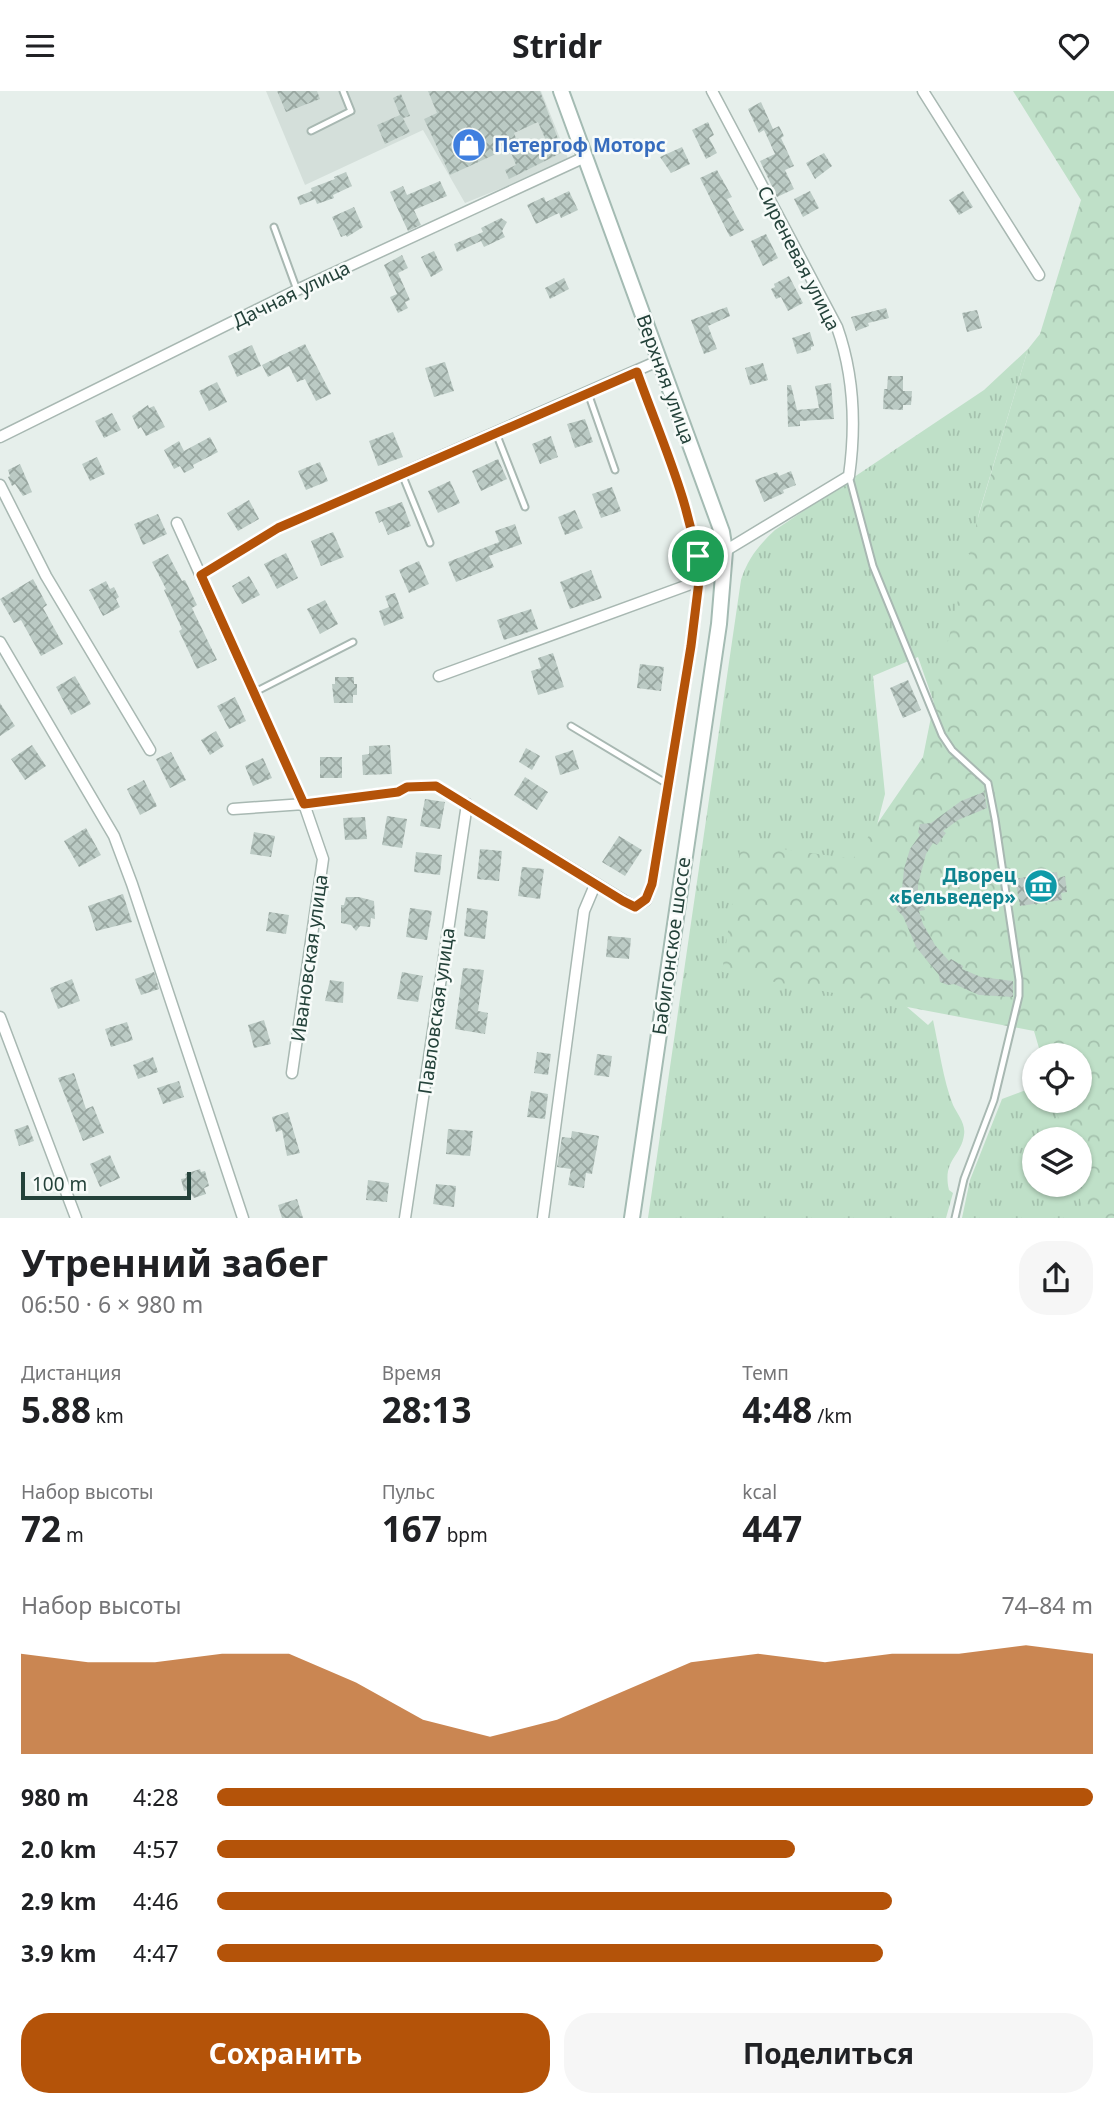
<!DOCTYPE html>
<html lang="ru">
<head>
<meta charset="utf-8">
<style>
	body { margin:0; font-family:"Noto Sans",sans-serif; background:#f6f6f6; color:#202124; height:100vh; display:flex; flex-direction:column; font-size:26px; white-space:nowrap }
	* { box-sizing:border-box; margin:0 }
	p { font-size:23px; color:#757577 }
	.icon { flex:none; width:38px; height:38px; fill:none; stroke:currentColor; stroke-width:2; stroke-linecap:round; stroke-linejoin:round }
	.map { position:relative; height:1127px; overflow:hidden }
	.side { display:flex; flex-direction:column; background:#fff; flex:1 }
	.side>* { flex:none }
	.buttons { position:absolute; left:1022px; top:952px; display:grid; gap:14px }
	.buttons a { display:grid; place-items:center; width:70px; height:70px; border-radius:50%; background:#fff; box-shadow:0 2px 5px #0004; font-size:35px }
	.scale { position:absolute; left:21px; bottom:18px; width:170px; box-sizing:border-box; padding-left:7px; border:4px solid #24423a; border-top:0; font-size:19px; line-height:24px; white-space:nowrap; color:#24423a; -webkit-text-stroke:5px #f7fbf9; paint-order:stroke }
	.pin { position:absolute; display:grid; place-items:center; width:60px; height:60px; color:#fff; margin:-30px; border:4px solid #fff; border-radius:50%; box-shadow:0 2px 7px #0007 }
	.round { display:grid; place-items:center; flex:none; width:74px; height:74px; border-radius:28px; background:#f6f6f6 }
	.head { display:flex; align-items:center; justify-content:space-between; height:119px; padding:0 21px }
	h1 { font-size:38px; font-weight:700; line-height:52px }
	.figures { display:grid; grid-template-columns:repeat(3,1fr); gap:10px; height:119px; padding:7px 21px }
	.figures div { display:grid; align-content:center }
	.figures b { font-size:35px; font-weight:700 }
	.figures small { font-size:19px; font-weight:400 }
	.figures p { font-size:19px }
	.chart { height:196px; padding:14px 21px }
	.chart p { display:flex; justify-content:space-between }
	.chart svg { width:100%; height:126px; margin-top:7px; fill:#b45309; opacity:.7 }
	.cta { display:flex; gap:14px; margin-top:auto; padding:14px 21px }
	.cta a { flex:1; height:80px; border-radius:28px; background:#b45309; color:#fff; font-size:28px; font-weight:700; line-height:80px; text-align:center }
	.cta a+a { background:#f6f6f6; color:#202124 }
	ul { padding:0 21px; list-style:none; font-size:23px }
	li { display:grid; grid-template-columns:112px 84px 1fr; align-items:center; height:52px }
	li i { height:18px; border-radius:9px; background:#b45309 }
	header { display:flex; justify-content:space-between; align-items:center; height:91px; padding:0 21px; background:#fff; font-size:32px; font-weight:700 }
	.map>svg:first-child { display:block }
</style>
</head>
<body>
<header><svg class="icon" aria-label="menu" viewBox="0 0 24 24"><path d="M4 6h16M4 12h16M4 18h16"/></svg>Stridr<svg class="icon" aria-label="heart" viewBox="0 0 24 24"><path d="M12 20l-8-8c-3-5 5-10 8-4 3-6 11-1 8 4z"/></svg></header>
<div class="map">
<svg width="1114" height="1127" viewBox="0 0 1114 1127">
	<defs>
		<pattern id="grass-tufts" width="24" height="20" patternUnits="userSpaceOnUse" patternTransform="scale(1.75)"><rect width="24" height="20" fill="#bfe0c8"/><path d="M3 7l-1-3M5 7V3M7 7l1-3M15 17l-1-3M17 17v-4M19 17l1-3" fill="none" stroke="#a4c1ad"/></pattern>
		<pattern id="forest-crowns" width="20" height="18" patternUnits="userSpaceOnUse" patternTransform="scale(1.75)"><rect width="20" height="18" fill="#bfe0c8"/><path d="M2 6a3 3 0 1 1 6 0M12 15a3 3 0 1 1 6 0" fill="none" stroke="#a4c1ad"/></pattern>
		<pattern id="building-cross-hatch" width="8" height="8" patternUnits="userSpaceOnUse" patternTransform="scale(1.75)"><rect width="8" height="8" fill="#bbcac4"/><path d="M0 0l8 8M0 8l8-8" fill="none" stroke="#98a6a0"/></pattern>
	</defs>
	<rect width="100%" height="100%" fill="#e6efeb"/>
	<!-- built -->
	<path fill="#d4dfda" d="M266,0H541L569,70L465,112L423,39L305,94Z"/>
	<!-- grass -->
	<path fill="url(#grass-tufts)" fill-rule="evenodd" d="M1028,258L979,422L943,638L918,566L873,585L885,703L857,812L871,885L928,934L933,929C939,956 943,989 953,1014C957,1023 966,1032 964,1044C961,1066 942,1069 949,1099L953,1102L946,1127H648L741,489C748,467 759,454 775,439L984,299Z
		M1091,940L1114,1127H962L970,1089L1002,1008L1034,996V1010H1080V964ZM1034,1048H1080V1094H1034Z"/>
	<!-- forest -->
	<path fill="url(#forest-crowns)" d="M1013,0H1114V1127H1085L1076,1094H1080V1048H1064L1054,1010H1080V964H1041L1034,940L722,881L741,752L853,768L923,666L938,591L979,423L1028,258L1040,243L1081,109Z"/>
	<!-- building -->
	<path fill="url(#building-cross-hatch)" fill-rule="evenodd" d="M277,0H317L320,8L286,21Z
		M428,0H540L563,61L509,88L505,79L516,74L509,57L450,84L424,28L437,22ZM538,31L547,52L522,63L514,42Z
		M401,3L410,25L403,27L410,41L385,53L377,34L400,24L393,7Z
		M761,11L773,38L779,35L784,45L781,47L794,75L785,79L794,98L777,106L760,70L775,63L764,39L759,42L748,18Z
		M708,31L714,44L709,47L717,62L706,68L692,39Z
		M682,56L690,73L671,82L660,66Z
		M824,62L832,75L815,88L806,72Z
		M717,79L732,106L727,108L744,139L730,146L700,87Z
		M346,81L352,95L333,104L334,107L317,113L315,108L300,114L297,106L312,100L311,97L335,88L334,86Z
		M440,90L447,105L414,119L421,134L408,140L390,101L403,95L407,104Z
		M569,100L578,119L561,127L559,122L536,133L527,114L544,106L546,111Z
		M810,100L819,117L803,126L794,108Z
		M963,100L973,116L959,124L949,109Z
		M354,116L363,136L347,146L346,144L341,146L332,126Z
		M501,127L507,131L502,140L505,146L484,156L481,150L457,161L454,153L483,141L481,137Z
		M766,143L778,167L763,175L751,150Z
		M434,160L443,179L431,186L421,166Z
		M402,164L408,177L398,182L410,209L405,211L408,217L398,222L390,206L397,203L384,174Z
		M789,185L803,212L788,220L781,206L776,208L771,198L775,196L774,193Z
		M564,187L569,198L550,208L545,197Z
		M727,216L730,225L708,235L717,258L704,263L691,229Z
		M886,217L889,227L868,232L869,235L856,240L851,226Z
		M977,219L982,237L967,241L962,222Z
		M810,241L814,255L811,256V259L797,263L792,247Z
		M305,253L331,303L316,310L305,288L297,291L289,275L268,286L262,274Z
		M252,254L261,275L237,286L228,265Z
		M445,271L454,300L434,306L425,277Z
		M763,272L768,289L750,294L745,277Z
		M888,285H903V300H912L911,314H903V319L883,318L884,298H887Z
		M217,291L227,311L209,320L199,300Z
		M831,292L834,328L800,330V335L788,336L787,294H791L797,319L819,317L815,295Z
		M148,314L149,317L154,315L165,336L146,345L141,336L138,338L132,325Z
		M112,322L121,339L104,347L95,330Z
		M585,328L593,351L575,357L567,333Z
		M393,341L403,366L378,375L369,350Z
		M551,345L558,366L540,373L532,353Z
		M210,346L218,361L193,374L194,377L184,382L180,375L174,378L164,359L179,350L184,360Z
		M97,366L105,383L90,390L82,373Z
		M498,368L507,388L481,400L472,380Z
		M320,371L328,390L306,399L298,380Z
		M20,373L32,401L23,405L15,393L12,395L8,386L10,385L8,379Z
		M791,380L796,394L783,399L784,402L764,411L755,389L777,381L779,385Z
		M450,390L460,412L438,422L428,400Z
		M612,396L621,420L601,427L592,403Z
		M249,409L259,428L238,440L227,422Z
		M402,411L411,435L388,444L382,430L379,432L375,421Z
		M575,419L583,437L565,444L558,426Z
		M158,423L167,443L143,454L134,433Z
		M515,433L522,453L489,465L494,476L456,491L448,471L499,451L495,440Z
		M333,441L344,466L321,475L311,450Z
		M286,462L298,487L277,498L264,473Z
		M168,463L182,490L185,489L197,514L192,517L217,569L197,578L179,540L182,538L164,499L166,498L152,471Z
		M419,470L429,493L409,502L399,479Z
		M591,479L602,507L570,518L560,491Z
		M249,485L260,504L242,513L232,495Z
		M33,488L47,514L43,517L63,553L41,565L21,529L14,532L0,508Z
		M106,490L110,498L114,496L119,506L116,508L120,516L103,525L89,499Z
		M395,502L404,527L384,535L379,520L389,516L385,505Z
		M325,509L338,533L320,543L307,518Z
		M531,518L538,538L504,549L497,529Z
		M553,562L564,596L538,604L531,580L541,577L538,567Z
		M640,573L664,576L661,600L637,597Z
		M75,585L91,613L71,624L56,596Z
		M335,586H354V593H357V604H353V612H334L332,593H335Z
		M908,589L921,619L903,627L890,597Z
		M235,606L246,630L229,638L217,615Z
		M0,612L15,635L0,645Z
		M216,640L224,655L210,664L201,649Z
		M32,654L46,675L25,689L11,668Z
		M390,654L392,683L363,684L362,664L369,663V655Z
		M526,657L540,665L532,679L519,671Z
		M573,659L579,678L560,684L555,665Z
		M171,661L186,689L170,697L156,668Z
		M320,666H342V687H320Z
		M263,667L272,687L253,695L245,675Z
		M525,686L548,701L537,719L514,704Z
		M144,689L157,715L140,724L127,698Z
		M984,701L987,717L958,729L943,740L946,742L937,754L933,752L926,763L918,793V806L922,805L925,819L919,820L923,833L935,854L949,870L951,868L963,875L962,878L981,886L1013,890V906L979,904L954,893L948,894L940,891L939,884L916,856L903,825L896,818L901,808L904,778L910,758L920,744L918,741L920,733L931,732L961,710Z
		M425,708L445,711L440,738L420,735Z
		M387,725L407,728L402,757L382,754Z
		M365,726L367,748L345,749L343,727Z
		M86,737L101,764L79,776L64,750Z
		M254,741L275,745L271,766L250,763Z
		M619,745L642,759L625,785L602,771Z
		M480,758L502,760L499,790L477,788Z
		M416,761L442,764L440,784L414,781Z
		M522,776L544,778L540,808L518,805Z
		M1057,781L1058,787L1065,785L1067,801L1061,802L1062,809L1020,815L1015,788Z
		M123,803L132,831L96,840L88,815Z
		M346,806H359L374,810L375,828L371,827L370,836L360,835L356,840L351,834L341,832V814H344Z
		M410,817L432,820L427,849L406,846Z
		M467,817L488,820L485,848L464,845Z
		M269,821L289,824L286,843L266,840Z
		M608,845L631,847L629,868L606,866Z
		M463,877L484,879L478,920L488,922L485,943L455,938Z
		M154,881L159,898L141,904L135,888Z
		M402,881L423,885L418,911L397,908Z
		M72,888L80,910L58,918L50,897Z
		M330,889L344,891L343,912L325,910Z
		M264,929L271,953L254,957L248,934Z
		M127,931L133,949L111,956L105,938Z
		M537,961L551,963L548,984L534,982Z
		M597,963L612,965L609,986L594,984Z
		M153,966L158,981L138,988L133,974Z
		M74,982L86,1018L93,1015L104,1042L83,1050L58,987Z
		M179,990L184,1006L163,1013L157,997Z
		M531,1000L548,1003L545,1028L527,1026Z
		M288,1021L300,1062L287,1065L282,1039L276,1041L272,1026Z
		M28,1034L34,1050L19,1055L14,1039Z
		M448,1038L473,1040L470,1065L446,1063Z
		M572,1040L599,1045L592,1083L586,1082L584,1097L568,1094L571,1078L557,1076L562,1046L571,1047Z
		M110,1064L120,1087L100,1096L90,1073Z
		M200,1078L201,1081L205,1080L209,1095L204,1097L206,1103L194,1107L188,1099L184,1100L181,1088L186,1087L185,1083Z
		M368,1089L389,1092L387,1111L366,1109Z
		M436,1093L456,1095L454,1116L433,1113Z
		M297,1108L303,1127H282L278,1114Z"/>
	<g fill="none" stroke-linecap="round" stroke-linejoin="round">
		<!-- lane casing -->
		<g stroke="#a8b8b2" stroke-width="9">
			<path id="lane" d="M311,40L351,20L343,0
				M274,136L297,199
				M588,302L615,379
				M496,342L525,416
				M402,383L430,452
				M849,385L873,475L942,644L952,659L988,692L995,728L1019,889V905L994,1009L964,1088L955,1127
				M253,602L353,551
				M571,635L669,694"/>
		</g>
		<!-- street casing -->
		<g stroke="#a8b8b2" stroke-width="13">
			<path id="street" d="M712,0L837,236C854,284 856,335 849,385L725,460
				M923,0L1039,184
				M0,346L297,199L585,66
				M0,394L46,485L150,659
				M177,432L304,713L323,768L292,982
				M201,484L278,437L658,270
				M0,551L114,745L132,793L243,1127
				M439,585L699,490
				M233,718L304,713L398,701L407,696L436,695L623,809L635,816L646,809L652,793L691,555L699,490C694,418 661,349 637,281
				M0,926L76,1127
				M405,1127L467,713
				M543,1127L584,820L595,794"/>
		</g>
		<!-- secondary casing -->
		<g stroke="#a4bbb3" stroke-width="18">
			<path id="secondary" d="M561,0L722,441L725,460L719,533L632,1127"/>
		</g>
		<!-- lane -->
		<use href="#lane" stroke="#fff" stroke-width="5"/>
		<!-- street -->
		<use href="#street" stroke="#fff" stroke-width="10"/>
		<!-- secondary -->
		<use href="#secondary" stroke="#fff" stroke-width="14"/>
	</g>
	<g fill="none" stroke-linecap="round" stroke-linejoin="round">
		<!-- route casing -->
		<g stroke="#fff" stroke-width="14">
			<path id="route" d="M637,281C661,349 694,418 699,490L691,555L652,793L646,808L635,816L623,810L436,695L407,696L398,701L304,713L201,484L278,437Z"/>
		</g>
		<!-- route -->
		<use href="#route" stroke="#b45309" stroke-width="9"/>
	</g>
	<!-- icons -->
	<defs>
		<g id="shop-disc" transform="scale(1.75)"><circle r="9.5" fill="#3f7fe0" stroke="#f7fbf9"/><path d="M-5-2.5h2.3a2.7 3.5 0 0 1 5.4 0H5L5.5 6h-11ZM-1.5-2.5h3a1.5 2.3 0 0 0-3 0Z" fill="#fff"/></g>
		<g id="museum-disc" transform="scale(1.75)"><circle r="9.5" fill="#0f9aa8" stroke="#f7fbf9"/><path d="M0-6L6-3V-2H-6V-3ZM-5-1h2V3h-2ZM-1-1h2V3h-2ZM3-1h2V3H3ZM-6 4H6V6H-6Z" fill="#fff"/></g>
	</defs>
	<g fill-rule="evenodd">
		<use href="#shop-disc" x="469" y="54"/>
		<use href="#museum-disc" x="1041" y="795"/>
	</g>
	<g text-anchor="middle" stroke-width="5" stroke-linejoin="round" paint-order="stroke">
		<!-- shop labels -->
		<g font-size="19" font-weight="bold" fill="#366cbe" stroke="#f7fbf9" text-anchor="start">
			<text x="494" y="61">Петергоф Моторс</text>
		</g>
		<!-- street labels -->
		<g font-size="19" fill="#24423a" stroke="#f7fbf9">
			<text transform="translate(799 167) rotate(63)" y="7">Сиреневая улица</text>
			<text transform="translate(291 203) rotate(-26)" y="7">Дачная улица</text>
			<text transform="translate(666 288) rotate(70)" y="7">Верхняя улица</text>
			<text transform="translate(671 855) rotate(-82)" y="7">Бабигонское шоссе</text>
			<text transform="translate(309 867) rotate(-82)" y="7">Ивановская улица</text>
			<text transform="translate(436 920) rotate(-82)" y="7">Павловская улица</text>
		</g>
		<!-- culture labels -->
		<g font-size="19" font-weight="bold" fill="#0d838f" stroke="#f7fbf9" text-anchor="end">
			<text x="1016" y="791">Дворец<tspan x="1016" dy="22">«Бельведер»</tspan></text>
		</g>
	</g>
</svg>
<div class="buttons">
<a><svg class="icon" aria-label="locate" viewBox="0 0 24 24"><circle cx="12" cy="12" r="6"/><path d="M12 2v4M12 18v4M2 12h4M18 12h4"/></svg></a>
<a><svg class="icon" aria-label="layers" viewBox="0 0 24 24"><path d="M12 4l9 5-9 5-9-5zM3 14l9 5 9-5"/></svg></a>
</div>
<div class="scale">100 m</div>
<div class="pin" style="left:698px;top:465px;background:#1e9e55"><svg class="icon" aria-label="arrive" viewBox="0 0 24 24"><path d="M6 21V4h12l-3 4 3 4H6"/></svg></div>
</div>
<section class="side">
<div class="head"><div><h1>Утренний забег</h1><p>06:50 · 6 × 980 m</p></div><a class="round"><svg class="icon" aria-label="share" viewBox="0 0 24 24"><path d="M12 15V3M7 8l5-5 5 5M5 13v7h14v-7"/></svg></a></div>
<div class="figures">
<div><p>Дистанция</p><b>5.88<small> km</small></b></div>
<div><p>Время</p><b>28:13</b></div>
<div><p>Темп</p><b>4:48<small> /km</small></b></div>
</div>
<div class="figures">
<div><p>Набор высоты</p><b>72<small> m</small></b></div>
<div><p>Пульс</p><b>167<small> bpm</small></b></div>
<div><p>kcal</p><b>447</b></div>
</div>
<div class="chart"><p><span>Набор высоты</span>74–84 m</p>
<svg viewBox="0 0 160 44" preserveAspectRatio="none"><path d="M0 44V9L10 12L20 12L30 9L40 9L50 19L60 32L70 38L80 32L90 22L100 12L110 9L120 12L130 9L140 9L150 6L160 9V44z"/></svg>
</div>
<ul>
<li><b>980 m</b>4:28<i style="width:100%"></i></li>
<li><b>2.0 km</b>4:57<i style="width:66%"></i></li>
<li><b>2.9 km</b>4:46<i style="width:77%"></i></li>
<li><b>3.9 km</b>4:47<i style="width:76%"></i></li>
</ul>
<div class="cta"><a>Сохранить</a><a>Поделиться</a></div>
</section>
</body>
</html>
